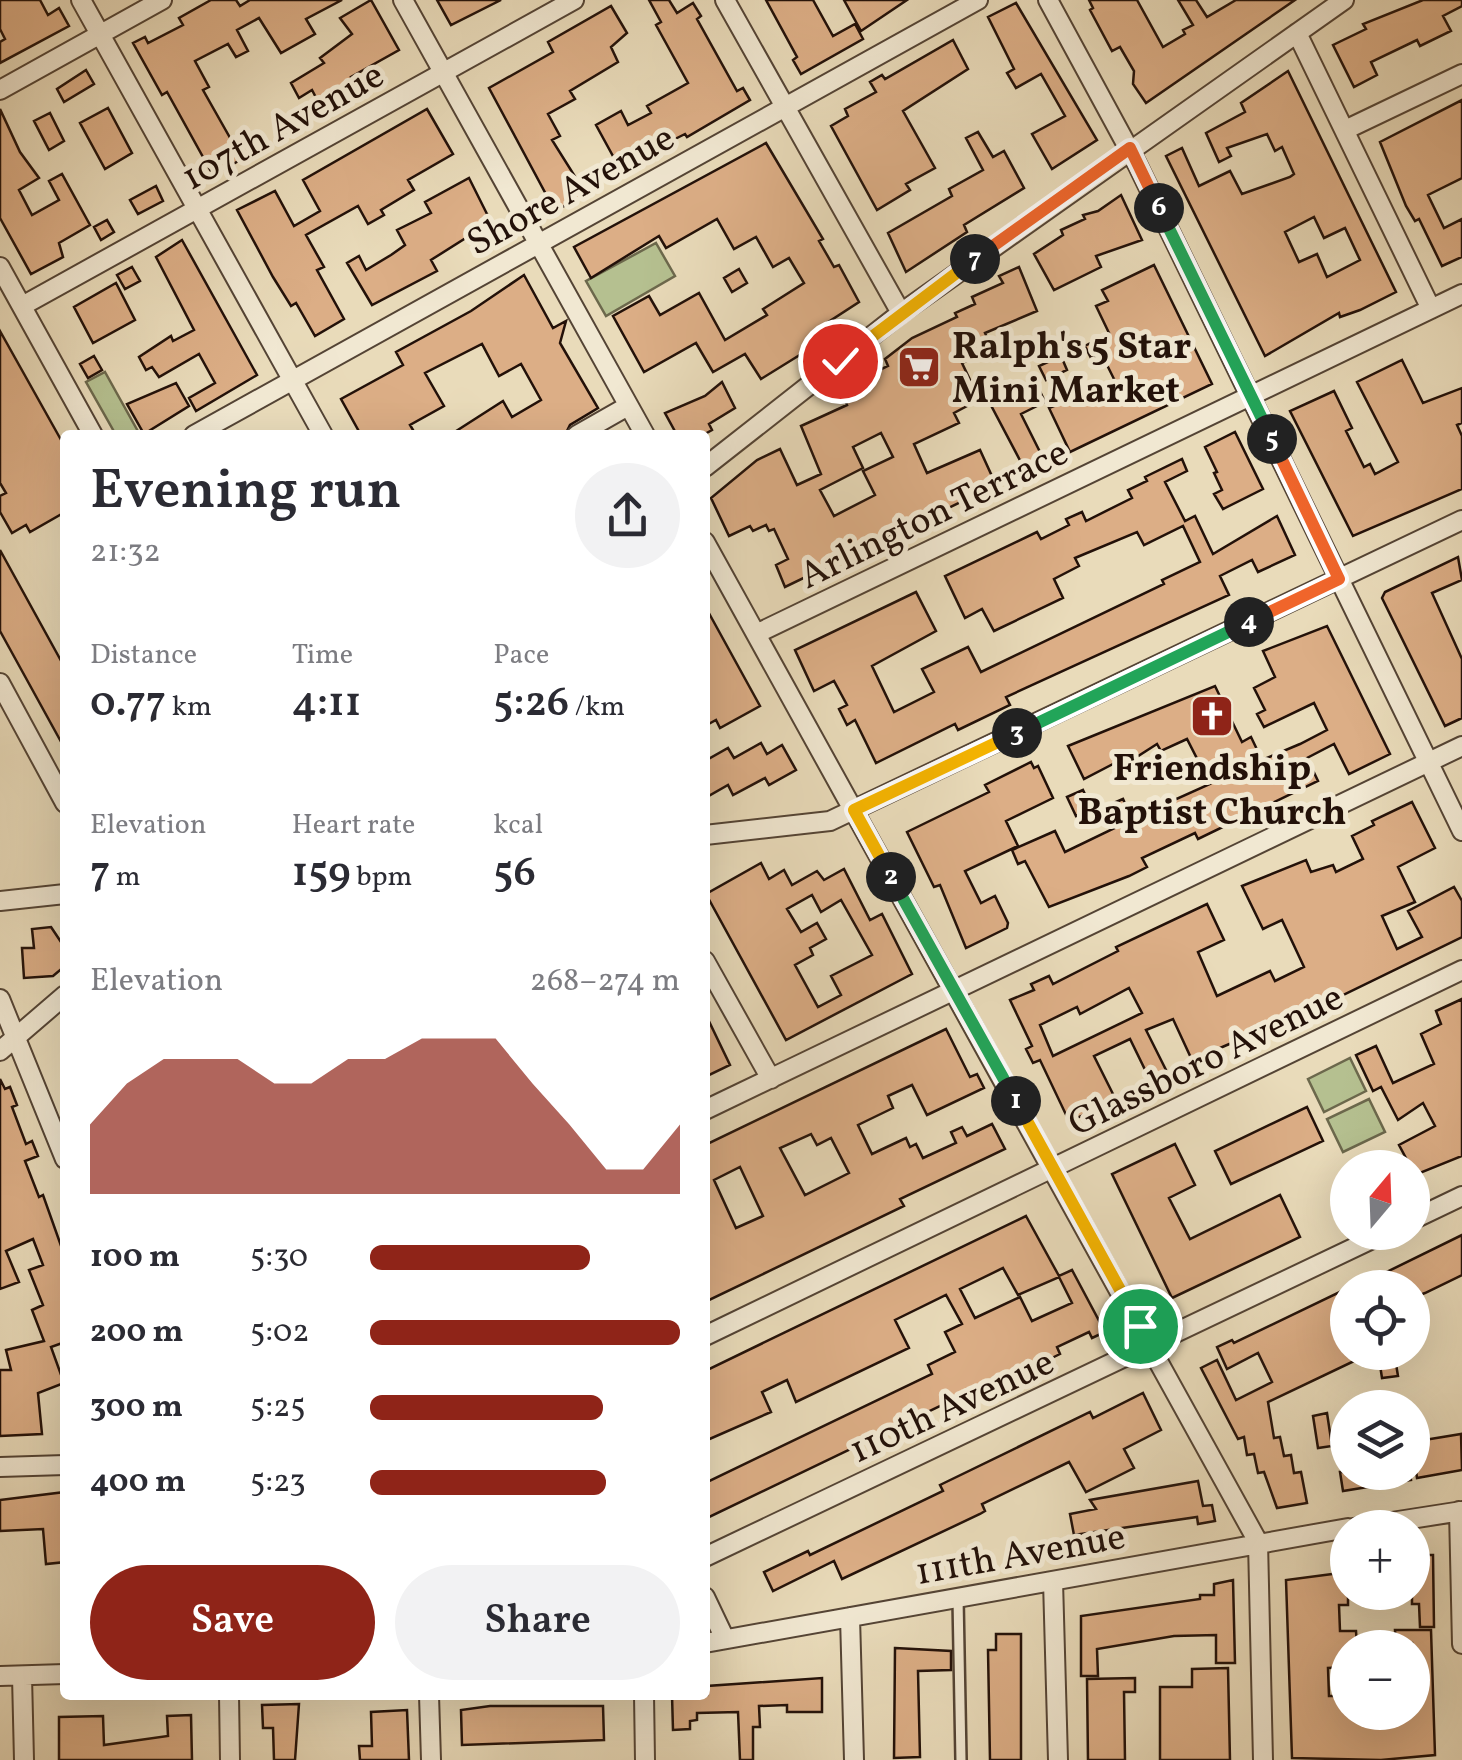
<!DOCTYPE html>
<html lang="en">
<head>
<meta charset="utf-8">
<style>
	body { margin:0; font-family:Vollkorn,serif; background:#f2f2f3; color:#2b2b33; height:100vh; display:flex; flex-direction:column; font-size:38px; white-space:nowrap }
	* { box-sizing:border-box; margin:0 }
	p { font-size:32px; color:#7c7c81 }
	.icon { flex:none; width:55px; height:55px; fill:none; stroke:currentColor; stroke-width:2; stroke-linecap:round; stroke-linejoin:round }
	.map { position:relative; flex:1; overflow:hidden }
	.drawer { position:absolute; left:60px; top:430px; width:650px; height:1270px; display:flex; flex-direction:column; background:#fff; border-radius:10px; box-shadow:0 10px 40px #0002 }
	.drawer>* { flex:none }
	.needle { width:65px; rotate:19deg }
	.fabs { position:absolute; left:1330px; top:1150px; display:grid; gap:20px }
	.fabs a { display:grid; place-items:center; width:100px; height:100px; border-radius:50%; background:#fff; box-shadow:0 10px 40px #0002; font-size:50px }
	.pin { position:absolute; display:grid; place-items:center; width:85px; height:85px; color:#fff; margin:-42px; border:5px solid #fff; border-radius:50%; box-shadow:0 2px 10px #0007 }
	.km { position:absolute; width:50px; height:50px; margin:-25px; border-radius:50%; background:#222; color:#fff; font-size:28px; line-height:50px; text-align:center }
	.round { display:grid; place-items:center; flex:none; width:105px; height:105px; border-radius:52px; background:#f2f2f3 }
	.summary { display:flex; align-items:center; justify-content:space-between; height:170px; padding:0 30px }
	h1 { font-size:55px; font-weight:600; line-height:75px }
	.figures { display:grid; grid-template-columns:repeat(3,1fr); gap:15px; height:170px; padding:10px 30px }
	.figures div { display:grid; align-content:center }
	.figures b { font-size:42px; font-weight:600 }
	.figures small { font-size:28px; font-weight:400 }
	.figures p { font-size:28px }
	.chart { height:280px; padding:20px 30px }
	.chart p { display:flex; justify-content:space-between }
	.chart svg { width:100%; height:180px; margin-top:10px; fill:#8f2418; opacity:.7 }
	.action { display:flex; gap:20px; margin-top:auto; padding:20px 30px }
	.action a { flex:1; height:115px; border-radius:60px; background:#8f2418; color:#fff; font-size:40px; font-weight:600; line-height:115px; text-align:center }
	.action a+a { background:#f2f2f3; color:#2b2b33 }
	ul { padding:0 30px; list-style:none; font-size:32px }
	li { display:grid; grid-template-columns:160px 120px 1fr; align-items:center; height:75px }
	li i { height:25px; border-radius:12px; background:#8f2418 }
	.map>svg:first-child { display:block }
</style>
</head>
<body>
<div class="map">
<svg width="1462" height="1760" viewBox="0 0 1462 1760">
	<rect width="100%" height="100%" fill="#e9dbba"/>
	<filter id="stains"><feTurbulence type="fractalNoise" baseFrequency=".002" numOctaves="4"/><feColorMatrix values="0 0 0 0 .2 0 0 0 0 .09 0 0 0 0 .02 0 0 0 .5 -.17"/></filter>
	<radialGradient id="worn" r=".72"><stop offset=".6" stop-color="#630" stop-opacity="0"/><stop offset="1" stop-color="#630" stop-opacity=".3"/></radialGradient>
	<!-- green -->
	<path fill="#b5c090" stroke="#6c684c" stroke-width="2.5" d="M656,243L675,276L606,316L586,281Z
		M105,372L140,435H116L86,382Z
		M1350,1058L1366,1091L1324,1112L1308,1079Z
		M1369,1099L1385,1132L1343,1152L1327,1119Z"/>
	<!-- building -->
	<path fill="#dcae86" stroke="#231109" stroke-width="2.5" fill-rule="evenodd" d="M0,0H40L48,15L59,8L69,26L0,63V42L5,39L0,29Z
		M211,0H236L240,6L250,0H342L306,19L315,34L281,53L259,18L237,30L248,51L236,57L228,44L195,61L209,87L203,90L242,159L213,175L167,92L162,95L133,43L145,37L148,43L183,25L179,18Z
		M371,0L399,50L351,77L361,94L347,102L343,95L321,107L312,90L299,98L291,83L324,63L320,58L352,34L340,18Z
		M437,0H501L451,25Z
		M649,0H669L677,13L693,3L701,16L697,19L737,91L743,88L750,100L687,137L685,134L619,167L596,125L621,111L628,125L651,113L647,106L688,83L656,25L661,22Z
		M766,0H813L833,36L855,24L863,39L801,74L793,60L797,57Z
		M844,0H907L861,31Z
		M1089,0H1137L1163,47L1185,34L1183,30L1193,25L1178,0H1196L1207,17L1236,0H1295L1146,103L1133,84L1134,71L1120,47L1112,51L1090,10L1093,8Z
		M1423,0H1462V6L1443,16L1451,31L1420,46L1417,40L1371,62L1377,75L1354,87L1333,45L1366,29L1363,24Z
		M1016,3L1097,140L1052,169L1032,134L1065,116L1041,74L1016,88L1007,73L1014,69L988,17Z
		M611,6L627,33L611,47L618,62L570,91L575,99L548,114L560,136L552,140L586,194L555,211L489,88L553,52L548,42Z
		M953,40L968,69L903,111L935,168L906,184L910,190L877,210L831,126L848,116L845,109L876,92L870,82L882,75L885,79Z
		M86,70L94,84L64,102L57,89Z
		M1288,71L1396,292L1360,310L1340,317L1339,313L1265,356L1166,156L1182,148L1199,186L1230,171L1242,194L1290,177L1294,174L1282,147L1275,151L1267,134L1227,148L1231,156L1219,162L1206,133L1245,112L1241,103ZM1314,217L1324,238L1345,228L1360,260L1327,277L1317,254L1299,262L1285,232Z
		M1462,100V178L1428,195L1444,228L1462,219V257L1442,266L1419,219L1415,221L1406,206L1380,142Z
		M108,108L132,153L105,169L80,123Z
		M0,109L20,152L39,178L19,190L32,215L59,200L49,181L62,174L90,225L59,243L63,257L31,274L0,218Z
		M427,109L453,154L408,180L414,190L381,210L384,215L368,224L358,206L306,235L324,267L317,270L344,319L315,336L296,303L291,306L273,277L237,210L275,191L294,226L320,211L303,180Z
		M50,113L64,141L49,150L34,121Z
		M978,132L993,157L1004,151L1024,188L964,225L967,232L906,272L888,233L952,196L949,189L983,170L966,138Z
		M766,143L823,239L819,241L834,267L839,265L859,302L813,332L819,343L761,379L745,354L713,372L696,343L644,372L613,316L649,296L660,315L699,293L725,340L767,315L763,309L804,283L789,258L773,267L756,237L734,249L717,219L666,248L659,236L591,278L574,247Z
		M469,178L491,222L431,260L437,271L372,305L347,263L359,256L366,270L391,255L405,245L397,230L431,213L425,202Z
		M156,186L163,201L138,214L130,200Z
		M1121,195L1142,240L1096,256L1101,267L1054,290L1034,254L1063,235L1061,230L1085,219L1083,215L1098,211Z
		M107,220L114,232L101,240L94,227Z
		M182,240L257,375L196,411L189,398L215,383L199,354L159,377L152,367L146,370L139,357L171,336L173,341L194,330L156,257Z
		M1154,265L1212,384L1070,452L1049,408L1115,381L1101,353L1091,358L1085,346L1109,333L1096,306L1108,301L1102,290Z
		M132,267L140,281L125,289L117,275Z
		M1019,267L1037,311L985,333L992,349L962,363L973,386L998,375L1009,399L1038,387L1045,402L1021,414L1042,456L1023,466L986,396L954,413L959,423L914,444L927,473L980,450L996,485L785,587L776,565L788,559L774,529L769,531L766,525L753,531L750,526L729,536L711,498L757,460L780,449L797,485L821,474L801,426L847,405L844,398L869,386L865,377L888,366L885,359L912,338L957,317L955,313L975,304L972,297L1003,283L999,276ZM881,433L893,457L863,471L875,495L834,516L820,490L863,468L853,447Z
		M739,269L747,283L732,292L724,278Z
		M524,275L553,328L566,321L560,343L598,408L570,425L565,435H450L503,401L512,417L541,400L521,364L499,376L482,344L425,373L444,406L410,425L416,435H361L341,399L403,365L396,352L471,311Z
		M116,283L135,320L93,343L74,307Z
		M0,331L65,447V512L30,532L26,525L12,533L0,512V496L6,493L0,483Z
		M94,356L102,370L88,378L80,364Z
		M1061,356L1067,370L1046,380L1039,366Z
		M1402,360L1423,403L1462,388V423L1457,425L1462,436V489L1353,536L1290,411L1334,391L1352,428L1346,431L1364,467L1370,464L1375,474L1398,462L1357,382Z
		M722,382L735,408L709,424L712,430L703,435H677L665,413L705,396Z
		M176,383L189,406L144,434L127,404Z
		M1235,432L1263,489L1223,509L1214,494L1222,490L1214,473L1217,472L1205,447Z
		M1182,459L1187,471L1165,482L1185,521L1195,516L1213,554L1277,516L1295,555L1258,572L1252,560L1220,576L1229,595L1006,697L1010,705L958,730L955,724L876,763L855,720L847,725L839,709L847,705L834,681L814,691L795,650L916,592L936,631L872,666L894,712L934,692L922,669L968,647L981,672L1164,584L1162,580L1200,562L1183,526L1144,545L1137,532L1075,558L1079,566L1054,579L1063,598L994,631L982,609L965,618L945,576L1037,532L1041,539L1069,525L1066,519L1082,512L1086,521L1132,498L1128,490L1147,481L1145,477Z
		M0,550L65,668V749L0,631Z
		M1458,557L1462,580L1432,593L1462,659V718L1445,726L1382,598L1385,592Z
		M705,606L760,706L720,728L716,720L705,726Z
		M1327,626L1390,754L1349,774L1334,744L1307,758L1318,781L1198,839L1195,833L1142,858L1147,867L1129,876L1049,907L1025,861L1018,864L1012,850L1055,831L1065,852L1119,826L1109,805L1123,799L1132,819L1210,784L1187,739L1161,751L1157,744L1118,769L1115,763L1084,779L1068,746L1215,686L1242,742L1251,737L1262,760L1300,744L1327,730L1314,703L1264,727L1257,714L1265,710L1254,688L1275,677L1263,651Z
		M761,743L767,754L782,745L796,770L769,785L765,778L733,795L728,785L705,798V761L728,748L734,758Z
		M1031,762L1034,768L1038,766L1053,798L1006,821L1018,846L965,871L981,903L995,896L1008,923L1007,928L966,948L940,885L934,887L907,832L989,792L985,785Z
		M1083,790L1092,809L1076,816L1067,797Z
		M1412,802L1435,848L1398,867L1415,902L1382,916L1397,949L1422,937L1408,911L1454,887L1462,901V937L1304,1014L1260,1025L1262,1030L1192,1060L1173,1019L1146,1030L1170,1078L1153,1086L1130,1039L1094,1056L1117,1102L1069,1121L1040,1060L1033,1063L1026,1049L1032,1046L1010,1000L1034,990L1031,984L1049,976L1053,984L1118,951L1116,947L1207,904L1224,940L1198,952L1217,996L1270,971L1275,981L1304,967L1282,920L1263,929L1242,886L1306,860L1311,872L1333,865L1336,872L1363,859L1352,836L1374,825L1372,821ZM1129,988L1142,1013L1053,1056L1040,1025L1077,1007L1080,1014Z
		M761,863L769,879L784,870L792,885L817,871L824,880L844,869L870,920L882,914L912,974L786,1040L706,894ZM812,895L821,912L841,900L872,955L831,976L841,995L818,1007L795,965L813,955L810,948L826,939L817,923L801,932L787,909Z
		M51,927L65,948V966L53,976L24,978L22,948H34L32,929Z
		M1462,999V1156L1415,1175L1399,1145L1435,1126L1423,1103L1398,1120L1381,1087L1373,1091L1356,1055L1376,1046L1393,1083L1434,1064L1421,1034L1441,1024L1436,1011Z
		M705,1013L730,1065L705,1077Z
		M946,1029L970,1077L977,1074L984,1088L927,1115L912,1085L888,1096L893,1108L858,1125L872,1154L906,1138L910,1147L916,1144L923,1158L956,1143L951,1132L962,1127L967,1136L992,1124L1005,1149L900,1199L904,1206L705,1302V1145ZM811,1134L817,1145L831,1138L849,1173L805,1195L780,1148ZM740,1167L763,1216L736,1228L714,1180Z
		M0,1079L5,1089L10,1087L17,1105L12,1107L26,1144L32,1141L38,1156L25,1161L39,1197L43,1195L65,1257V1342L51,1347L64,1383L38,1393L42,1434L0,1436V1370H11L6,1350L44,1341L32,1310L43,1305L29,1270L43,1265L33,1239L6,1251L19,1282L0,1289Z
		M1307,1107L1323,1141L1231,1184L1215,1151Z
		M1175,1144L1195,1185L1169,1198L1190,1239L1280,1195L1300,1237L1172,1298L1112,1174Z
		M1026,1216L1059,1276L1072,1270L1105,1332L1092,1338L1089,1332L1057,1347L1060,1354L1025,1371L949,1408L946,1403L705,1519V1483L932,1374L928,1365L955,1352L945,1332L962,1324L946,1295L895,1320L909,1348L796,1402L787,1380L762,1392L771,1412L705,1441V1371ZM1003,1268L1018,1295L1059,1277L1072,1303L1032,1321L1020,1297L975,1318L960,1289Z
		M1462,1235V1275L1425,1293L1412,1298V1288H1354Z
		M1348,1288V1352H1373L1268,1402L1274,1438L1280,1437L1284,1456L1291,1455L1294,1473L1301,1472L1307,1503L1277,1508L1264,1472L1258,1473L1254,1454L1247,1455L1244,1437L1238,1439L1201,1368L1217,1360L1236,1400L1272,1382L1258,1353L1227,1369L1217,1347L1232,1340L1234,1343Z
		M1378,1352H1394L1398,1376L1382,1378Z
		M1143,1393L1161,1430L1124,1449L1134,1468L1086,1492L1069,1462L982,1504L985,1511L980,1514L842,1579L834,1561L773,1591L764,1572L808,1551L810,1555L943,1491L940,1485L1090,1412L1093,1418Z
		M1327,1413L1332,1446L1318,1448L1313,1416Z
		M1461,1434L1462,1470L1417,1478L1412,1442Z
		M1340,1472H1410L1411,1480L1343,1491Z
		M1198,1481L1203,1506L1212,1505L1215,1521L1198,1524L1197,1517L1074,1535L1070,1514L1096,1509L1090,1500Z
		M65,1492V1562L46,1564L43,1529L0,1531V1500Z
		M1420,1555H1433L1434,1627H1420L1419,1604H1412V1558Z
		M1348,1572V1605H1339L1340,1631H1356L1357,1647H1348V1667L1328,1668L1329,1696H1348V1713L1412,1712V1643L1396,1644L1395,1630H1431L1435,1755L1381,1760L1292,1758L1286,1580Z
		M1233,1580L1235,1663H1216V1635L1174,1636L1097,1649L1098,1676H1081V1616L1200,1599V1595H1214V1584Z
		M996,1634H1021V1760H990L988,1650H996Z
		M895,1648L951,1651V1670L918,1671L920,1757L894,1758Z
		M1228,1668L1230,1760H1160V1687H1192V1669Z
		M822,1678V1712H787V1705L759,1706L760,1727H753V1760H740L738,1712L697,1713V1720L690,1721V1729L673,1730L672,1695H707V1686Z
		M1135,1678V1692H1124L1125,1760H1088L1087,1679Z
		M299,1704L295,1760H274L273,1728H263L262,1705Z
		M490,1706H603L604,1740L462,1745L461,1710Z
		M407,1710L409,1760H360L359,1746H372L371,1712Z
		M191,1715L192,1760H59V1717L103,1716L104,1745L168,1736L167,1716Z"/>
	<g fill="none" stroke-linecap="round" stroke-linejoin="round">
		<!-- service casing -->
		<g stroke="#544435" stroke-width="14">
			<path id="service" d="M958,1598L961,1760"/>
		</g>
		<!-- minor casing -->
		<g stroke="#544435" stroke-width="22">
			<path id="minor" d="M81,0L323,435
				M403,0L645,435
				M725,0L901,313
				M1048,0L1137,164L1462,831
				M1297,33L1431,309
				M0,90L162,0
				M1345,130L1462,74
				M0,267L93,435
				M22,306L574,0
				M194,435L978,0
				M577,435L628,406
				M705,467L901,313L1344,0
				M705,542L1258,1542L1263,1760
				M756,634L1462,294
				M0,683L65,803
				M705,835L830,821L1462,520
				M0,901L65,894
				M705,961L771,1079
				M0,999L65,1159
				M0,1051L65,995
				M705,1110L1462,746
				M1412,1220L1462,1196
				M705,1336L1462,970
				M0,1467L65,1465
				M1459,1511L1462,1644
				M1353,1528L1462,1511
				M705,1557L1387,1232
				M1053,1581L1058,1760
				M705,1597L725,1639
				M850,1617L854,1760
				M705,1643L1348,1528
				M0,1676L65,1674
				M22,1676L24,1760
				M229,1695L230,1760
				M429,1695L431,1760
				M644,1695L645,1760"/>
		</g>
		<!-- service -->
		<use href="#service" stroke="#f1e8d2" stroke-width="9"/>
		<!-- minor -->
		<use href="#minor" stroke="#f1e8d2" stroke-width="18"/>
	</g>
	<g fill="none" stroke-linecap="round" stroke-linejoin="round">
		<!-- split-1 casing -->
		<g stroke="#fff" stroke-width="20">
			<path id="split-1" d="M1016,1101L1140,1326"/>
		</g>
		<!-- split-2 casing -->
		<g stroke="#fff" stroke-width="20">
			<path id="split-2" d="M891,877L1016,1101"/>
		</g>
		<!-- split-3 casing -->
		<g stroke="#fff" stroke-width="20">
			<path id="split-3" d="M891,877L854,810L1017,733"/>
		</g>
		<!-- split-4 casing -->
		<g stroke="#fff" stroke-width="20">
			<path id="split-4" d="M1017,733L1249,622"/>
		</g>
		<!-- split-5 casing -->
		<g stroke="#fff" stroke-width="20">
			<path id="split-5" d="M1249,622L1339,579L1272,439"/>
		</g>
		<!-- split-6 casing -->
		<g stroke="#fff" stroke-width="20">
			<path id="split-6" d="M1159,208L1272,439"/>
		</g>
		<!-- split-7 casing -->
		<g stroke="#fff" stroke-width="20">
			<path id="split-7" d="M975,259L1130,148L1159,208"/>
		</g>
		<!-- split-8 casing -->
		<g stroke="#fff" stroke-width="20">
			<path id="split-8" d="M840,361L975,259"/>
		</g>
		<!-- split-1 -->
		<use href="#split-1" stroke="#f5b400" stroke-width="12"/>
		<!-- split-2 -->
		<use href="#split-2" stroke="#22a559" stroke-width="12"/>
		<!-- split-3 -->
		<use href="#split-3" stroke="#f5b400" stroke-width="12"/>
		<!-- split-4 -->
		<use href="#split-4" stroke="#22a559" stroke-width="12"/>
		<!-- split-5 -->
		<use href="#split-5" stroke="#f0652b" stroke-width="12"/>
		<!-- split-6 -->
		<use href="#split-6" stroke="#22a559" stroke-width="12"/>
		<!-- split-7 -->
		<use href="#split-7" stroke="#f0652b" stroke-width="12"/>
		<!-- split-8 -->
		<use href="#split-8" stroke="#f5b400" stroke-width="12"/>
	</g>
	<!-- icons -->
	<defs>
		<g id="supermarket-square" transform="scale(2.25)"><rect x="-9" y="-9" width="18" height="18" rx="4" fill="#8f2418" stroke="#f1e8d2"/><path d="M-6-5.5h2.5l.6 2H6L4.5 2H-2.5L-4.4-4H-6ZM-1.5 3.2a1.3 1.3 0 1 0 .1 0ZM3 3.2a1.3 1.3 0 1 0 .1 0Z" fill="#fff"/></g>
		<g id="church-square" transform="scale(2.25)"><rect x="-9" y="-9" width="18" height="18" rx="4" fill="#8f2418" stroke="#f1e8d2"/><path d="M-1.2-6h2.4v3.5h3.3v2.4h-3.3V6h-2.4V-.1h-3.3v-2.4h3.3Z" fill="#fff"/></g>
	</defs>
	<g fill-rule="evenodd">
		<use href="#supermarket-square" x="919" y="367"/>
		<use href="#church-square" x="1212" y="716"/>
	</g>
	<g text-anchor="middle" stroke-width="10" stroke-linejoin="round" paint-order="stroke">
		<!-- street labels -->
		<g font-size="38" fill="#231109" stroke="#f1e8d2">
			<text transform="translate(282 125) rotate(-29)" y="13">107th Avenue</text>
			<text transform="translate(570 189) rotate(-29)" y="13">Shore Avenue</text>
			<text transform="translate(933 513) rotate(-26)" y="13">Arlington Terrace</text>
			<text transform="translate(1205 1059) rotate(-26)" y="13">Glassboro Avenue</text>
			<text transform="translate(951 1405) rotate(-25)" y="13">110th Avenue</text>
			<text transform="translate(1020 1553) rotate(-10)" y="13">111th Avenue</text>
		</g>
		<!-- poi labels -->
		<g font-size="38" font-weight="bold" fill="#231109" stroke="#f1e8d2" text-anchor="start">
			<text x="952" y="358">Ralph's 5 Star<tspan x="952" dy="44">Mini Market</tspan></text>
			<text x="1212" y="780" text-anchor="middle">Friendship<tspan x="1212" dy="44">Baptist Church</tspan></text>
		</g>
	</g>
	<rect width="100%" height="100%" filter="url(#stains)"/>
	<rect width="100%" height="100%" fill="url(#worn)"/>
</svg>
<div class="fabs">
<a><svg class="needle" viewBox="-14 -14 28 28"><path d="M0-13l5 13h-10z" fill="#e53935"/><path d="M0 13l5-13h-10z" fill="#7c7c81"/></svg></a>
<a><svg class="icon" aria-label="locate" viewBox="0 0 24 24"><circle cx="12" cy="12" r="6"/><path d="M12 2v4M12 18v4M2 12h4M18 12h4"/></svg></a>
<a><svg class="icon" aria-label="layers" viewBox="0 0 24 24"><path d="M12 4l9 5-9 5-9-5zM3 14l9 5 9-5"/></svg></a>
<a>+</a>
<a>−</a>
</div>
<div class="pin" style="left:1140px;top:1326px;background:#1e9e55"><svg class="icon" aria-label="arrive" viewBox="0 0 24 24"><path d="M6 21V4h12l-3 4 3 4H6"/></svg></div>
<div class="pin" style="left:840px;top:361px;background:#d93025"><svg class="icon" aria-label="check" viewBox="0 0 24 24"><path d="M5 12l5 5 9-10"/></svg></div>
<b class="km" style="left:1016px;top:1101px">1</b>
<b class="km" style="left:891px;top:877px">2</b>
<b class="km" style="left:1017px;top:733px">3</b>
<b class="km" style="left:1249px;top:622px">4</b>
<b class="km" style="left:1272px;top:439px">5</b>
<b class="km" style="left:1159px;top:208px">6</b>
<b class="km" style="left:975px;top:259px">7</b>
<section class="drawer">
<div class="summary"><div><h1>Evening run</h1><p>21:32</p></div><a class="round"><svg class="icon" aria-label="share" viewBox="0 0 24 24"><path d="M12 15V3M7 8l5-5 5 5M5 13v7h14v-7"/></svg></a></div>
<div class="figures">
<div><p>Distance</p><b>0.77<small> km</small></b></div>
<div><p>Time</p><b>4:11</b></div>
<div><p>Pace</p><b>5:26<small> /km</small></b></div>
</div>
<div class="figures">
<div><p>Elevation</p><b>7<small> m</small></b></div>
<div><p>Heart rate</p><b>159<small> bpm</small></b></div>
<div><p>kcal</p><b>56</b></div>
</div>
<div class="chart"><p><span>Elevation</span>268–274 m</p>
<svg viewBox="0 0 160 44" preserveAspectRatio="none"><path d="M0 44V27L10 17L20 11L30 11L40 11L50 17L60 17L70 11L80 11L90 6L100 6L110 6L120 17L130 27L140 38L150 38L160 27V44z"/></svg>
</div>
<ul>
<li><b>100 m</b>5:30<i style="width:71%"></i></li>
<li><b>200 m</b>5:02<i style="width:100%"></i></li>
<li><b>300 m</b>5:25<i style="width:75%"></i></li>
<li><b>400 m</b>5:23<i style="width:76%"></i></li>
</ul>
<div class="action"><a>Save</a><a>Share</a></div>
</section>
</div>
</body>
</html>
